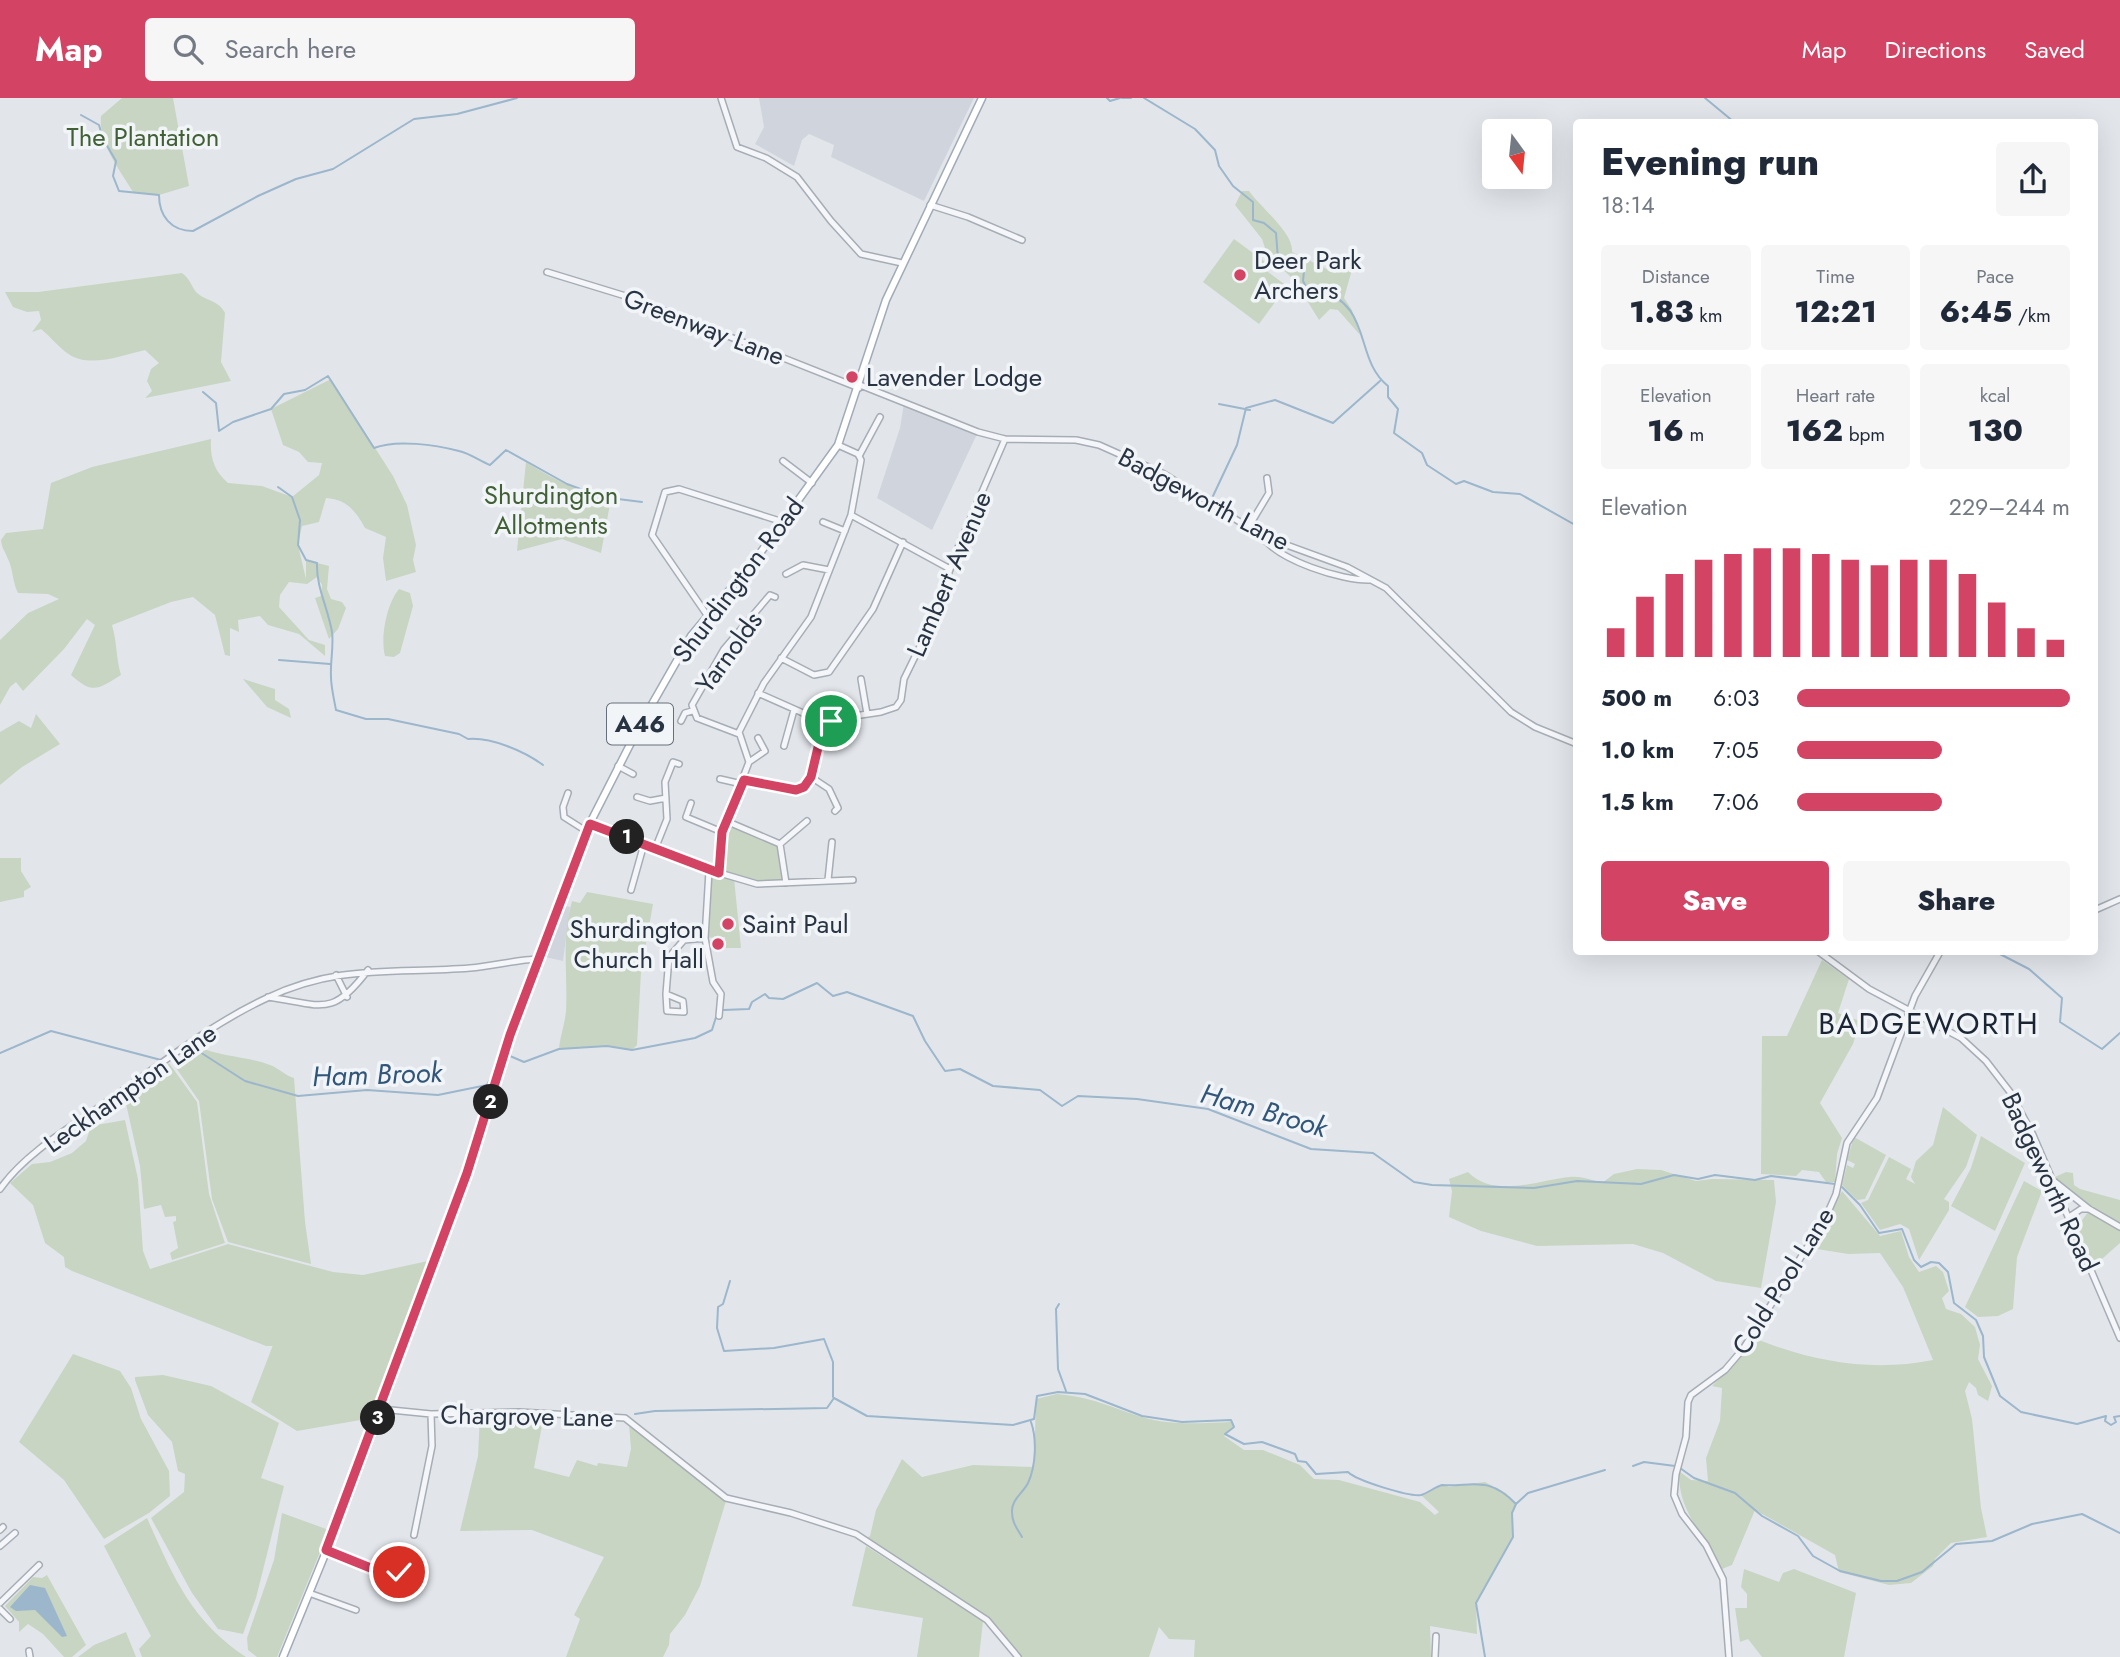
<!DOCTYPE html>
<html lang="en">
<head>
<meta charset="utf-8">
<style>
	body { margin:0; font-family:Jost,sans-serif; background:#f6f6f7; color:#1f2937; height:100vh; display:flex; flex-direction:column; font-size:26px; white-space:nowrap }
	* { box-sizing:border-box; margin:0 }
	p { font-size:23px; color:#747a83 }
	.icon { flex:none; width:38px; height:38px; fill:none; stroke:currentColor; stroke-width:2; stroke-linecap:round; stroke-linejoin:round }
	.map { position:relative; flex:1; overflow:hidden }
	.sheet { position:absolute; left:1573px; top:21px; width:525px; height:836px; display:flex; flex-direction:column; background:#fff; border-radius:7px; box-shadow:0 7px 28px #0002 }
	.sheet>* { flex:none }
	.needle { width:46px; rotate:165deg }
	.controls { position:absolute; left:1482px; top:21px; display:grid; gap:14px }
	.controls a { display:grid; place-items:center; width:70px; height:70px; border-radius:7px; background:#fff; box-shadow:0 7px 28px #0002; font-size:35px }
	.pin { position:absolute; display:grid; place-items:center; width:60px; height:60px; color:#fff; margin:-30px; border:4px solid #fff; border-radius:50%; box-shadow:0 2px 7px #0007 }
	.km { position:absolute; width:35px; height:35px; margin:-18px; border-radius:50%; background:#222; color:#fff; font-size:19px; line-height:35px; text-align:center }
	.round { display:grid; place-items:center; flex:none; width:74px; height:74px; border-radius:7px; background:#f6f6f7 }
	.headline { display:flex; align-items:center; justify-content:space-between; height:119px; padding:0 28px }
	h1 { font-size:38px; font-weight:800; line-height:52px }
	.figures { display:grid; grid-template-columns:repeat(3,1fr); gap:10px; height:119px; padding:7px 28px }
	.figures div { display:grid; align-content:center; border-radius:7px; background:#f6f6f7; text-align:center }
	.figures b { font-size:30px; font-weight:800 }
	.figures small { font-size:19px; font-weight:400 }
	.figures p { font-size:19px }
	.chart { height:196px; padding:14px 28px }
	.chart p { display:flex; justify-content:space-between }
	.chart svg { width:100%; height:126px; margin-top:7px; stroke:#d34363; stroke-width:6 }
	.cta { display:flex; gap:14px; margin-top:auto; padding:14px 28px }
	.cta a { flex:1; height:80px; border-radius:7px; background:#d34363; color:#fff; font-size:28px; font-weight:800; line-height:80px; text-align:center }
	.cta a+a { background:#f6f6f7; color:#1f2937 }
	ul { padding:0 28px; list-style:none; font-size:23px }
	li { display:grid; grid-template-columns:112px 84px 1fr; align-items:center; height:52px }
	li i { height:18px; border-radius:9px; background:#d34363 }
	header { display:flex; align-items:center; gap:42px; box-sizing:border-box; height:98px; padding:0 35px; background:#d34363; color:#fff }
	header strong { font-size:33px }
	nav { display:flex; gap:38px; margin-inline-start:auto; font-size:24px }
	.search { width:490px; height:63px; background:#f6f6f7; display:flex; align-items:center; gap:18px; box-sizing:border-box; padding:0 24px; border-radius:7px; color:#747a83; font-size:26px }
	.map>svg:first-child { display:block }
</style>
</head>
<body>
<header>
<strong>Map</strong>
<div class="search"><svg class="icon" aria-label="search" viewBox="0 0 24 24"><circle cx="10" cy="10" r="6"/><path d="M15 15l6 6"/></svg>Search here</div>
<nav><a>Map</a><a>Directions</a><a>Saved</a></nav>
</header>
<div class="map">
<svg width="2120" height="1559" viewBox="0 0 2120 1559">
	<rect width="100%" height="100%" fill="#e2e6eb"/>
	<!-- built -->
	<path fill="#d0d5dd" d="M759,0H974L924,103L831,59L834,47L809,36L802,42L794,68L755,46L764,29Z
		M904,305L978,334L932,432L877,400L900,330Z
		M564,808L570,809L563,863L545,859L549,845L554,841Z"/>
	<!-- green -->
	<path fill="#c8d5c3" d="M122,0H173L189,88L159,97L133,94C120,72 98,45 101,18Z
		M1242,93H1249C1261,110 1294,135 1292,154L1335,175L1353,168L1344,200L1352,212L1360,237L1338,212L1330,211L1319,222L1295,183L1267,156L1262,141L1235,107Z
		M1234,141L1268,166L1264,171L1287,188L1259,226L1203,184Z
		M182,175C190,181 191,187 196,194C205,203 219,202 225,215L221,264L231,283L145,300L152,293L147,283L151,271L159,265L145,252C124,257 90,270 70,257C60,251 51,239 41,231L32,234L41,222L39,213L27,214L13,209L5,194H38Z
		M331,281L393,378L407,407L416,447L413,462L416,474L386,483L383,460L386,439L365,430C356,413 346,401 326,400L319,424L302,428L298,447L306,481V462L329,468L327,491L331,501L342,504L346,510L338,531L329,541L315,500L321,498L322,487L317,479L307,486L289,484L280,497L279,509L309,542L325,547V558L299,536L268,527L260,518L238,522L239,534L230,530V558L225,557L215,517L193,499L171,504L112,527C117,544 116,560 121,577C98,591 93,597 71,577L95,527L87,521L64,551L23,593L16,584L10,589L0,607V542L28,515L59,501L48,496L18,495C12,483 13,469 7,459C4,451 2,451 1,442L6,435L43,431L51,385L92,369L211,341C210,360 214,373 228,385L262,388L292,399L319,377L322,365L308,364L299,354L283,347L271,311Z
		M526,364C551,380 584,398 615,399L610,406L601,455L562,441L517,453Z
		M399,491L410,495L413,508L400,555L394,559L385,558C380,539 387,505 399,491Z
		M243,581L275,591V602L289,611L291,620L267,609Z
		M36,616L60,646L22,669L0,687V634L19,623L31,630Z
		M731,729L777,744L786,785L775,787L734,780L741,850H726L725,839L705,840L709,773L719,775L722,734Z
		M0,760H21V773L31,789L24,793V799L0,804Z
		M587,794L653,806L641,874L637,947L632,952L607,948L559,951C560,939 565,925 566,913C568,873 561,843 572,803L580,805Z
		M1822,862L1849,881L1838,915L1860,923L1853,946L1820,1005L1842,1040L1837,1056L1835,1084H1826L1819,1074L1802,1072L1796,1078L1761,1076L1762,938H1787Z
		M197,948C220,959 246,958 270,967C279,970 284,977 294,980L305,1124L311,1166L228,1144L212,1101L199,1003L172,964Z
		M169,965L197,1004L209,1096L225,1145L172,1162L170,1155L178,1150L173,1124L176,1123V1118L165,1119L161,1107L144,1111L140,1068L124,997L152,982Z
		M1943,1009L1977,1037L1966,1069L1944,1101L1949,1104V1112L1919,1162L1909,1131L1900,1126L1880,1132L1861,1105L1868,1102L1889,1059L1911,1071L1906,1081L1915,1086L1911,1079L1916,1063L1933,1047Z
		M125,1022L138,1081L143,1153L150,1171L228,1146L333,1174L363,1177L428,1163L404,1231L391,1258L397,1261L372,1320L297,1333L251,1304L283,1221L273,1248H266L72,1173L65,1169L64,1159L45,1145L33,1107L10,1085L32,1066L50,1064L72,1055L86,1043L91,1028Z
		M1981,1038L2025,1065L1995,1133L1951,1108L1971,1070Z
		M1854,1039L1886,1057L1865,1101L1857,1102L1842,1087L1847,1067L1853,1070L1855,1066L1847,1062Z
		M1637,1071L1661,1072L1696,1083L1712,1081L1774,1082L1776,1104L1761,1190L1716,1183L1663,1155L1633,1146L1537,1148L1481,1133L1449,1119L1452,1093L1449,1081L1468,1074C1494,1101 1538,1082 1570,1079C1581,1078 1591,1082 1602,1085L1614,1076Z
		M2066,1074L2073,1075L2074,1087L2080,1091L2120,1102V1145L2094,1168L2077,1129L2091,1110L2055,1079Z
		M2024,1083L2042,1093L2017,1159L2013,1211L1998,1218L1978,1219L1965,1209Z
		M1842,1093L1880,1138L1901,1133L1909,1159L1919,1174L1936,1168L1943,1174L1949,1193L1942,1200L1946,1211L1961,1216L1975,1229L1980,1247L1978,1261L1992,1288L1988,1303L1978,1297L1976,1290L1969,1284L1965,1293L1972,1321L1981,1410L1987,1439L1951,1445L1935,1461L1933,1468L1911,1485L1889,1487L1839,1474L1835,1457L1755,1412L1732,1467L1722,1471C1707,1441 1675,1410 1680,1374L1691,1382L1708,1383L1706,1360L1720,1323L1722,1290L1712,1288C1722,1279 1752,1244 1759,1242C1815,1264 1873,1274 1933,1262L1903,1189L1880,1155L1848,1156L1811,1150Z
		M73,1256L120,1273L131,1290L141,1321L169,1373L170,1398L149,1415L104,1441L64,1382L19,1344Z
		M163,1277L211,1288L279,1325L261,1380L284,1388L256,1500L243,1536L218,1531L192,1495L151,1420L184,1394L185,1376L178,1373L172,1344L148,1317L135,1282V1279Z
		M1057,1296C1093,1299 1109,1309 1142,1319C1171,1328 1201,1325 1231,1324L1233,1328L1224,1338L1244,1352H1263L1300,1367L1314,1381L1339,1382L1420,1404L1435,1417L1439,1414L1421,1397L1446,1386L1448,1389L1485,1384L1506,1395L1516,1406L1512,1415L1513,1439L1476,1505L1477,1536L1430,1528L1431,1559H1194L1195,1542L1169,1541L1159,1529L1149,1559H1021L999,1530L986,1519L865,1441L870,1438L876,1412L902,1361L922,1379L973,1367L1034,1369L1036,1301Z
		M480,1316L544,1317L534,1370L569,1379L577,1362L597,1368L598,1365L627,1369L631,1351L629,1326L726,1403L700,1488L685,1517L670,1536L669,1547L663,1559H566L580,1521L574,1517L604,1459L532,1432L460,1433L478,1358Z
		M282,1415L329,1432L277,1559H257L248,1552L247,1540L274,1462Z
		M147,1420C173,1478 191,1523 246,1559H142L139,1551L151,1538L104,1448Z
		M866,1448L983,1523L979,1559H917L923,1520L852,1508Z
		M1744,1471L1779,1484L1783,1475L1794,1471L1856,1495L1844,1559H1762L1748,1541L1740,1544L1735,1510H1747V1496L1741,1489Z
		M47,1477L86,1547L72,1559H64L43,1536L28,1526L19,1534V1524L5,1508L33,1479L42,1480Z
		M126,1534L136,1559H78L94,1547Z"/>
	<!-- water -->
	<path fill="#9cb6cc" d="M30,1487L45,1490L67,1538L62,1539L35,1512L16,1513L10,1509Z"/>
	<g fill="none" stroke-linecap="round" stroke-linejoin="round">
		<!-- stream -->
		<path stroke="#9cb6cc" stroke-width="2" d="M1107,0L1110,3L1120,0
			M1122,0H1131
			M1144,0L1195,31L1215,52L1219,68L1233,88L1253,104V122L1264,125L1276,135L1278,161L1304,173L1303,183L1310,196L1317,191C1374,207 1353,260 1388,288V299L1398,311L1394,335L1422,355L1427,367L1456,386L1464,383L1493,394L1520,396L1577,428
			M1705,0L1734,24
			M81,17L99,27L103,41L116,63L113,78L119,93L159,97C159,118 171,133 193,133L258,98L296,81L333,71L414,21L457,16L517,0
			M203,294L216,305L219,333L233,324L271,311L284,296L305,292L328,278L374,350C396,341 436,347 459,353C469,355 480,363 490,367L506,352L567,386L602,399L642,404
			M1219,306L1250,312
			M278,389L292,399L300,422L298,447L306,462L317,465C316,489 328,510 332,534C334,548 330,564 331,579C331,589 334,601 336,612L366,621H388L459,636L468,641C491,639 524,653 543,667
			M1213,398L1237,347L1246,310L1275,302L1333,325L1380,283
			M279,562L330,566
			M1996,854L2029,871L2062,900L2060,924L2102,951L2120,935
			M723,912L749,911L752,904L765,896L769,900L783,901L817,885L833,898L847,894L913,918L925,943L945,973L960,971L993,988L1040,992L1062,1008L1078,998L1137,1001L1208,1011L1311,1051L1373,1055L1414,1084L1432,1087L1534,1090L1577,1083L1641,1086L1674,1077L1698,1081L1715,1077L1755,1082L1771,1078L1835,1086
			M189,947L245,983L298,998L367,992L438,997L487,987L498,967
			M0,955L51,933L161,962
			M505,962L510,958L524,964L559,951L607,948L632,952L695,940L712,932L716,919
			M1842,1089L1860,1107L1879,1135L1902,1131L1914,1162L1921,1169L1931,1164L1939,1165L1948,1174L1954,1205L1976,1222L1983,1238L1984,1259L2000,1298L2021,1314L2077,1326L2106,1318L2105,1323L2111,1327L2116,1324L2114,1319L2120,1318
			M730,1183L723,1206L718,1209L717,1230L724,1253L774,1250L824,1241L833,1264V1299
			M1059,1206L1056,1211L1058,1271L1066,1293
			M635,1316L655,1313L827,1310L834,1300L867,1318L1013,1327L1034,1321L1037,1298L1058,1294L1085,1296L1142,1318L1182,1324L1231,1322L1234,1329L1225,1336L1244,1346L1262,1344L1295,1356L1298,1363L1306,1364L1316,1376L1348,1374C1357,1383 1410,1399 1421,1397C1428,1395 1435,1389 1442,1387C1472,1389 1488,1377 1516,1406
			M1633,1368L1644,1364L1675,1368
			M1680,1370L1694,1380L1735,1395L1762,1418L1798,1438L1813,1458L1840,1473L1881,1483H1897L1922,1474L1956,1446L1992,1443L2032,1426L2082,1416L2120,1435
			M1022,1439C1017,1430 1012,1425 1012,1414C1011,1402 1023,1395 1028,1385C1036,1368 1037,1341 1031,1324
			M1485,1559L1476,1505L1513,1439L1512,1415L1516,1406L1528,1395L1605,1372"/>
		<!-- minor casing -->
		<g stroke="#a7adb5" stroke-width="8">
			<path id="minor" d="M721,0L737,49L766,60L797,79L831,123L861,156L902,165
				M930,107L968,119L1022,142
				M547,174L632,200L859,290
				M860,287L978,334L1005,341L1076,342L1099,347L1164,376L1262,438L1347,469L1386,490L1511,614L1535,629L1577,646
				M859,358L880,319
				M783,363L812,385
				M851,417L950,471
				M823,424L845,433
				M1248,430L1269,395L1267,380
				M1262,438C1277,462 1342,483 1370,482
				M786,476L803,467L829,472
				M707,517L652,437L665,394L679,391L783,424
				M781,560L814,577L829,574L873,511L903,444
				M861,581L867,616
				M758,595L821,623L881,614L896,609L901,602L904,581L927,534L959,447L1005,341
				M681,623L685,615L692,613
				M739,636L697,620L692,607L724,551L770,497L775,499
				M784,648L794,612
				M749,664L765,653L758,640
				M618,668L633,676
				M811,679L829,691L838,710L835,713
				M720,681L742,686
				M744,682L796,692L805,689L811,679L824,623
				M568,695L563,709L564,719L586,733
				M637,699L650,703L666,700
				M691,705L686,719L722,734
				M726,723L780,746L786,785
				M590,726L696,768L757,786L853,782
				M780,746L807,723
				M655,751L667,721L665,684L673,664L679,666
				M709,773L705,840L713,884L721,896L719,918
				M719,775L722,734L749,664L739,634L764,585L811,519L851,417L861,362L858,356L838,347
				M828,782L832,744
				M631,792L644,746
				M2095,812L2120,801
				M1819,854L1869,891L1961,940L1986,963L2010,994L2033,1037L2120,1240
				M336,877L347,899
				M666,896L667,913L684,914L683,903L666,896L669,859L684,842L705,840
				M268,899C322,907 332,920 368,872
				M2055,1084L2089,1111L2120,1129
				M0,1091C26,1054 74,1027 111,1001C161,966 211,926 267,900C338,866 395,876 470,870C493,868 515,862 538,861
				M2069,1119L2081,1111H2089
				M381,1311L431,1316L519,1314L625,1320L726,1400L791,1415L856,1436L987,1522L1018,1559
				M0,1432L3,1429
				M414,1437L432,1348L431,1316
				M0,1448L15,1435
				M326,1453L388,1477L396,1476L401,1470
				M309,1495L356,1512
				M0,1505L39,1467
				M0,1511L10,1521
				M29,1553L30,1559
				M1435,1559L1436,1538
				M1729,1559L1723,1481L1706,1447L1682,1416L1674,1397L1676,1376L1686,1339L1688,1304L1691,1297L1725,1272L1743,1251L1825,1121L1836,1096L1847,1045L1877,1000L1915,898L1940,854"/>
		</g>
		<!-- major casing -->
		<g stroke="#a1abb7" stroke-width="9">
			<path id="major" d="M283,1559L348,1400L391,1285L484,1028L510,937L586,733L639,629L691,538L758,458L838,347L886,202L982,0"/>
		</g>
		<!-- minor -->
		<use href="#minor" stroke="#f5f6f9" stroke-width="5"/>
		<!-- major -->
		<use href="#major" stroke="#fff" stroke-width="6"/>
	</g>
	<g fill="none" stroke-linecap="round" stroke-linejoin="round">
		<!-- route casing -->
		<g stroke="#fff" stroke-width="14">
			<path id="route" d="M399,1474L388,1477L326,1452L467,1075L510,937L590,726L719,775L722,734L744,682L796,692L804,689L811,679L824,624L831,623"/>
		</g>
		<!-- route -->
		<use href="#route" stroke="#d34363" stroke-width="9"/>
	</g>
	<!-- markers -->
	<g fill="#d34363" stroke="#f2f5f8" stroke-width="2.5">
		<circle cx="1240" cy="177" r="7"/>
		<circle cx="852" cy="279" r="7"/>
		<circle cx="728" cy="826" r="7"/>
		<circle cx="718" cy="846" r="7"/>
	</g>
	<g text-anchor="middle" stroke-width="7" stroke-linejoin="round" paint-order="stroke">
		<!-- shield labels -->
		<rect fill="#f2f5f8" stroke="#656e79" stroke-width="2" x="607" y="605.5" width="66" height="41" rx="5"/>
		<g font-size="24" font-weight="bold" fill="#293443">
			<text x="640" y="634">A46</text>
		</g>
		<!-- park labels -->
		<g font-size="26" fill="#416036" stroke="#f2f5f8">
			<text x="143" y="48">The Plantation</text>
			<text x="551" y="406">Shurdington<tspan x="551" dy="30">Allotments</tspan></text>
		</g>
		<!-- poi labels -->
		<g font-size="26" fill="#293443" stroke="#f2f5f8" text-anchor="start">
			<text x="1254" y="171">Deer Park<tspan x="1254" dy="30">Archers</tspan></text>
			<text x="866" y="288">Lavender Lodge</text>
			<text x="742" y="835">Saint Paul</text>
			<text x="704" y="840" text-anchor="end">Shurdington<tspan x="704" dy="30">Church Hall</tspan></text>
		</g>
		<!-- street labels -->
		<g font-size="26" fill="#293443" stroke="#f2f5f8">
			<text transform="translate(704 229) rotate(21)" y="9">Greenway Lane</text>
			<text transform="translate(1204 401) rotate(28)" y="9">Badgeworth Lane</text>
			<text transform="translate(949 476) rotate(-67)" y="9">Lambert Avenue</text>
			<text transform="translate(738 482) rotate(-53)" y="9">Shurdington Road</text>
			<text transform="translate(729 554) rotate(-54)" y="9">Yarnolds</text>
			<text transform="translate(130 990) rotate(-35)" y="9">Leckhampton Lane</text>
			<text transform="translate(2050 1084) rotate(65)" y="9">Badgeworth Road</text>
			<text transform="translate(1783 1183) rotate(-58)" y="9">Cold Pool Lane</text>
			<text transform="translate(527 1318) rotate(1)" y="9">Chargrove Lane</text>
		</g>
		<!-- water labels -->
		<g font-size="28" font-style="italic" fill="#315679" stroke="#f2f5f8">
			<text transform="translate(377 976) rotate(-2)" y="10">Ham Brook</text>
			<text transform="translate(1264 1012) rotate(16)" y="10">Ham Brook</text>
		</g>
		<!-- quarter labels -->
		<g font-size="30" letter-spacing="2" fill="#1b2534" stroke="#f2f5f8">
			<text x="1929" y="936">BADGEWORTH</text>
		</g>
	</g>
</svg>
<div class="controls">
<a><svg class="needle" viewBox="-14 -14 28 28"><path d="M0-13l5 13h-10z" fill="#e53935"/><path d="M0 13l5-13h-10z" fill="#747a83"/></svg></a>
</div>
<div class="pin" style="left:831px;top:623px;background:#1e9e55"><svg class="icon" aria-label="arrive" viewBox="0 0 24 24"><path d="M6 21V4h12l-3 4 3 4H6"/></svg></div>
<div class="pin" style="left:399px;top:1474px;background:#d93025"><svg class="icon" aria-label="check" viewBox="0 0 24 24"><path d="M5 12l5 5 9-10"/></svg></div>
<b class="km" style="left:627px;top:739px">1</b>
<b class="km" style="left:491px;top:1004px">2</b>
<b class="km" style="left:378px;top:1320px">3</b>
<section class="sheet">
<div class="headline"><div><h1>Evening run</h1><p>18:14</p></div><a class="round"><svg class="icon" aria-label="share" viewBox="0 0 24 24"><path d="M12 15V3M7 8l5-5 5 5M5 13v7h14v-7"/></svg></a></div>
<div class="figures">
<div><p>Distance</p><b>1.83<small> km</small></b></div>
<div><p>Time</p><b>12:21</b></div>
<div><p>Pace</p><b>6:45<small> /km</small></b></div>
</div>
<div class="figures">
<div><p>Elevation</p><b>16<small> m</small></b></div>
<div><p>Heart rate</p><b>162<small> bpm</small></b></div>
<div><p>kcal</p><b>130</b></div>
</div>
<div class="chart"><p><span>Elevation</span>229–244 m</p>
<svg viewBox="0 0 160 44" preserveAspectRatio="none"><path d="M5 44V34M15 44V23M25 44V15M35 44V10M45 44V8M55 44V6M65 44V6M75 44V8M85 44V10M95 44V12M105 44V10M115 44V10M125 44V15M135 44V25M145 44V34M155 44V38"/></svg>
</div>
<ul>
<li><b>500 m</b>6:03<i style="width:100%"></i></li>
<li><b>1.0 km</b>7:05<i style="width:53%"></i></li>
<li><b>1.5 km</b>7:06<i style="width:53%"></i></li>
</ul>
<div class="cta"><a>Save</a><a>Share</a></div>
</section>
</div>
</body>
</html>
